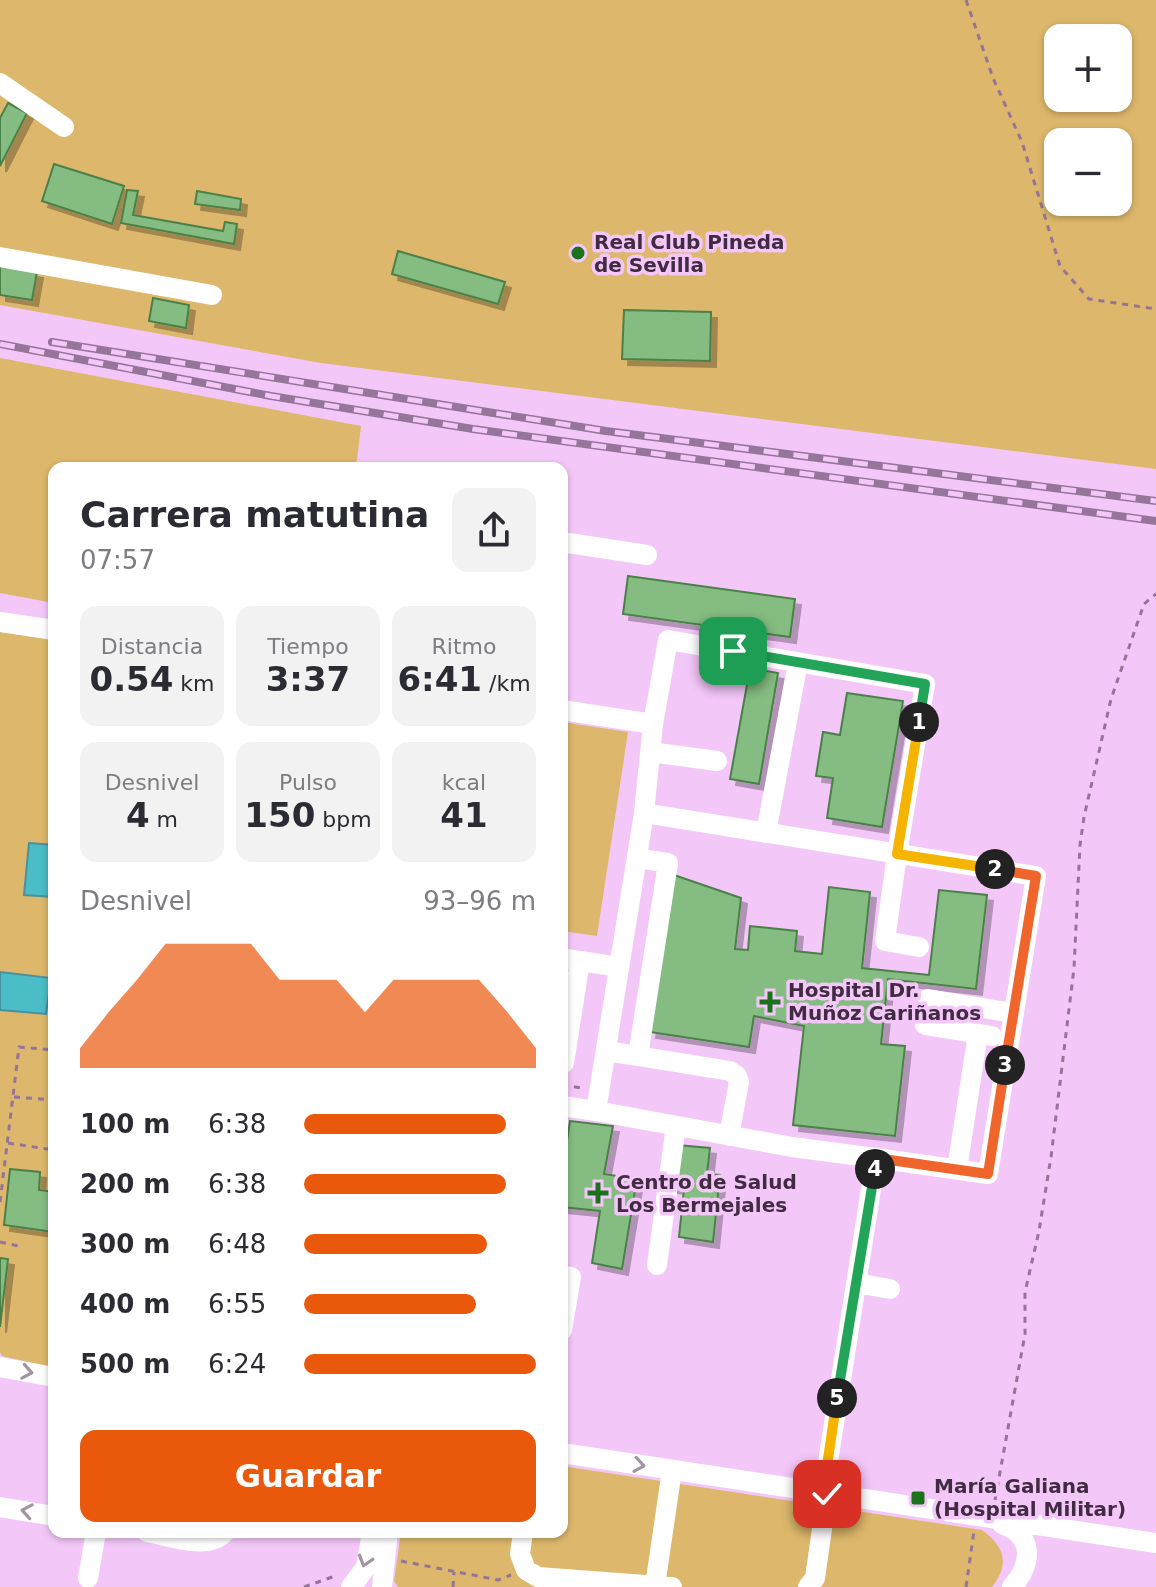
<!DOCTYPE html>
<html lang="es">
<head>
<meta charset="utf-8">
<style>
	body { margin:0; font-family:"DejaVu Sans",sans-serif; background:#f2f2f3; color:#2b2b33; height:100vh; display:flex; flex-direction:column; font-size:30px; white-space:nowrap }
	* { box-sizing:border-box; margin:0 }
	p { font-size:26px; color:#7c7c81 }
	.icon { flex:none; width:44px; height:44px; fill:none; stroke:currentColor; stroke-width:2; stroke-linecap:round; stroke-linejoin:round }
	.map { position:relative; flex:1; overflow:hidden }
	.panel { position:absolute; left:48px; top:462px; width:520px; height:1076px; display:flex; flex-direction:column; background:#fff; border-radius:16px; box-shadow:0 2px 6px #0004 }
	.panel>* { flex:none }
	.buttons { position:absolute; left:1044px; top:24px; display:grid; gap:16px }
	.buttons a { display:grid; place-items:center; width:88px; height:88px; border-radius:16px; background:#fff; box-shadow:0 2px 6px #0004; font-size:40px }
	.pin { position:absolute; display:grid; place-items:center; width:68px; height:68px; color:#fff; margin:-34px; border-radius:16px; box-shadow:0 4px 12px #0006 }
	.km { position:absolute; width:40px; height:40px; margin:-20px; border-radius:50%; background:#222; color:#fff; font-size:22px; line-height:40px; text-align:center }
	.round { display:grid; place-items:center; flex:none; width:84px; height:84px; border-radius:16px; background:#f2f2f3 }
	.summary { display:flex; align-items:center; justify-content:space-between; height:136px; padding:0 32px }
	h1 { font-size:36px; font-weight:700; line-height:60px }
	.stats { display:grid; grid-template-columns:repeat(3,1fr); gap:12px; height:136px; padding:8px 32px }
	.stats div { display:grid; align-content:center; border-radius:16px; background:#f2f2f3; text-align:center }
	.stats b { font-size:34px; font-weight:700 }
	.stats small { font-size:22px; font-weight:400 }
	.stats p { font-size:22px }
	.chart { height:224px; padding:16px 32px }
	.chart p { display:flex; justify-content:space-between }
	.chart svg { width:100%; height:144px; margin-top:8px; fill:#ea580c; opacity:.7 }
	.button { display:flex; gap:16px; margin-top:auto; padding:16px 32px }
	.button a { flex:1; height:92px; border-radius:16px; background:#ea580c; color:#fff; font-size:32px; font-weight:700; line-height:92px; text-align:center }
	ul { padding:0 32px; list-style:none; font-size:26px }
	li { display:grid; grid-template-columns:128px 96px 1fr; align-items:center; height:60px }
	li i { height:20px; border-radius:10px; background:#ea580c }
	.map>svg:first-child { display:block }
</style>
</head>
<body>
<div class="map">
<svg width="1156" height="1587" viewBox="0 0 1156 1587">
	<defs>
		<filter id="shadow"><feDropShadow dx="6" dy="6" stdDeviation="0" flood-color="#0004"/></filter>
	</defs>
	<rect width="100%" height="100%" fill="#f4c7f9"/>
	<!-- green -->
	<path fill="#ddb76b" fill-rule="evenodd" d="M0,0H1156V469L321,363L0,305ZM1058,38H1118V98H1058ZM1058,142H1118V202H1058Z
		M0,358L361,426L356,468H54V603L0,593Z
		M0,632L54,640V1368L2,1356L0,1352Z
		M562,722L628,732L597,936L562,931Z
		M562,1466L982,1530C1005,1547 1010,1564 992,1587H398L394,1581L401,1532H562Z"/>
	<!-- water -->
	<path fill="#4bbdc6" stroke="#48919f" stroke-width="2" d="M29,843L54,845V897L24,895Z
		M0,972L51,978L46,1014L0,1010Z"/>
	<!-- building -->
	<path fill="#84bc81" stroke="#4b8149" stroke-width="2" filter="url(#shadow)" d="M8,103L27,113L0,166V118Z
		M54,164L124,186L112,224L42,201Z
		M127,190L138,191L133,215L223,231L225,222L237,224L234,244L121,223Z
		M197,191L241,199L240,210L195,204Z
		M398,251L505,282L498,304L392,274Z
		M0,266L37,272L32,300L0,295Z
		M153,298L189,305L186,328L149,321Z
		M624,310L711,312L710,361L622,359Z
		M628,576L795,599L790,637L623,614Z
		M750,668L778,673L759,784L730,779Z
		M847,693L903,701L882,827L827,818L833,778L816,776L823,732L840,735Z
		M674,875L741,898L735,949L748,950L750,926L797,931L795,951L822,954L829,887L870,892L862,968L929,975L939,890L987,895L976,989L888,979L881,1044L905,1046L895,1136L793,1125L804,1026L754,1016L749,1047L650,1032Z
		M570,1121L613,1126L604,1174L637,1179L622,1269L592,1263L600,1211L562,1207V1174Z
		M677,1145L710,1148L707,1174L720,1175L713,1242L679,1237L684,1189L672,1187Z
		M10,1169L40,1172L39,1190L54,1192V1232L4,1225Z
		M0,1258L8,1259L0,1327Z"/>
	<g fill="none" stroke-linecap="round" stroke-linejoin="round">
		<!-- path -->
		<path stroke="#957498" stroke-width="3" stroke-dasharray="6 6" stroke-linecap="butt" d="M966,0L993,78L1022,142L1060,266L1089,299L1156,309
			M562,1085L582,1088
			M14,1097L54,1100
			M8,1143L54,1150
			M0,1202L19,1047L54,1050
			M0,1242L23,1247
			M995,1500L1025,1334V1292L1039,1231L1051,1157L1074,968L1080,845L1084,817L1111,699L1144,604L1156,594
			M401,1561L498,1580L511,1575
			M304,1587L338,1575
			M453,1587L454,1572
			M966,1587L974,1531"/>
		<!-- minor -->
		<path stroke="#fff" stroke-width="20" d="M0,83L64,127
			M0,257L212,295
			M562,542L647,555
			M0,622L54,630
			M562,710L653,724
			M650,752L717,761
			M644,813L653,724L668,640L925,684L897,854L885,941L919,947
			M766,833L798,662
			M562,958L580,961L564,1063L562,1062
			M580,961L619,967
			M928,999L1013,1013
			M925,1025L992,1036
			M606,1051L638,1056L668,863L637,858
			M638,1056L730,1071L737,1076L739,1082L729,1136
			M562,1106L596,1111
			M957,1169L978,1034
			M657,1265L676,1126
			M562,1276L571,1277L562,1330
			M856,1283L890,1289
			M0,1367L54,1377
			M562,1453L1156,1543
			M823,1493L876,1158L988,1174L1036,876L644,813L596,1111L792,1147L876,1158
			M0,1507L54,1516
			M1002,1524C1035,1536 1032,1564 1012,1587
			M147,1532C170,1536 208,1551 225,1532
			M523,1532L520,1554L526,1570L538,1577L672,1587
			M88,1578L96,1532
			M655,1586L672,1470
			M351,1587L366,1567L372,1532
			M382,1587L388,1532
			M808,1587L815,1578L827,1494"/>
		<!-- rail casing -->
		<g stroke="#96759a" stroke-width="8">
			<path id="rail" d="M52,342L606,431L1156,501
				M0,344L271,396L473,429L1156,521"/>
		</g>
		<!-- rail -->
		<use href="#rail" stroke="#f4c7f9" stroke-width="5" stroke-dasharray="15" stroke-linecap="butt"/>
	</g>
	<!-- one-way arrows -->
	<defs><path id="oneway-chevron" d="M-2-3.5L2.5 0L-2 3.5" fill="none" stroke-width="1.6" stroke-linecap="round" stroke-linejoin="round" transform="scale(2)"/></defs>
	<g stroke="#a095a1">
		<use href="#oneway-chevron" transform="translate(27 1372) rotate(10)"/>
		<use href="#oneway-chevron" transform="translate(639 1465) rotate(9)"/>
		<use href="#oneway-chevron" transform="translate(27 1511) rotate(-170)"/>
		<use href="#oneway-chevron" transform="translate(365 1561) rotate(107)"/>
	</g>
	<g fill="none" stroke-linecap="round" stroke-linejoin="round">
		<!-- split-1 casing -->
		<g stroke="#fff" stroke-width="16">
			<path id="split-1" d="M733,651L925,684L919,722"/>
		</g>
		<!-- split-2 casing -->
		<g stroke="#fff" stroke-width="16">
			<path id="split-2" d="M919,722L897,854L995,869"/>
		</g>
		<!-- split-3 casing -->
		<g stroke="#fff" stroke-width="16">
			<path id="split-3" d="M995,869L1036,876L1005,1065"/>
		</g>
		<!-- split-4 casing -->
		<g stroke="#fff" stroke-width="16">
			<path id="split-4" d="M875,1169L876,1158L988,1174L1005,1065"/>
		</g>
		<!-- split-5 casing -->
		<g stroke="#fff" stroke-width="16">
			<path id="split-5" d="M837,1398L875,1169"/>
		</g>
		<!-- split-6 casing -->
		<g stroke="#fff" stroke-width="16">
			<path id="split-6" d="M827,1494L823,1493L837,1398"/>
		</g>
		<!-- split-1 -->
		<use href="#split-1" stroke="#22a559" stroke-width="10"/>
		<!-- split-2 -->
		<use href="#split-2" stroke="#f5b400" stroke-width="10"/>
		<!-- split-3 -->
		<use href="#split-3" stroke="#f0652b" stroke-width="10"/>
		<!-- split-4 -->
		<use href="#split-4" stroke="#f0652b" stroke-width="10"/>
		<!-- split-5 -->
		<use href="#split-5" stroke="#22a559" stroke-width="10"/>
		<!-- split-6 -->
		<use href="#split-6" stroke="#f5b400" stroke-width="10"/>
	</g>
	<!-- markers -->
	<g fill="#1b711c" stroke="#f4c7f9" stroke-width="3">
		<circle cx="578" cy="253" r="8"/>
		<path d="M766 990h8v8h8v8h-8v8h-8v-8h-8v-8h8z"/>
		<path d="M594 1181h8v8h8v8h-8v8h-8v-8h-8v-8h8z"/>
		<rect x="910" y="1490" width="16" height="16" rx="4"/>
	</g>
	<g text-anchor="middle" stroke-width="7" stroke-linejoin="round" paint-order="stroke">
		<!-- poi labels -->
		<g font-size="20" font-weight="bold" fill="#412b43" stroke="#f4c7f9" text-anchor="start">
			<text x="594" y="249">Real Club Pineda<tspan x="594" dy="23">de Sevilla</tspan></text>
			<text x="788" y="997">Hospital Dr.<tspan x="788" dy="23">Muñoz Cariñanos</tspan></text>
			<text x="616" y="1189">Centro de Salud<tspan x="616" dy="23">Los Bermejales</tspan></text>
			<text x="934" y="1493">María Galiana<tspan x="934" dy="23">(Hospital Militar)</tspan></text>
		</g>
	</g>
</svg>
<div class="buttons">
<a>+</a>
<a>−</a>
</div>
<div class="pin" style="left:733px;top:651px;background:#1e9e55"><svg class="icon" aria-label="arrive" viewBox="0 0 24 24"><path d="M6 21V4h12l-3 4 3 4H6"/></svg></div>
<div class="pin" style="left:827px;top:1494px;background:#d93025"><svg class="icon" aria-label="check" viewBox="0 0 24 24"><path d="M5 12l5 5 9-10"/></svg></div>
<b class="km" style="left:919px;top:722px">1</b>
<b class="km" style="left:995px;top:869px">2</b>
<b class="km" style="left:1005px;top:1065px">3</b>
<b class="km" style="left:875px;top:1169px">4</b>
<b class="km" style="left:837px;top:1398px">5</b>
<section class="panel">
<div class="summary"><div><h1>Carrera matutina</h1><p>07:57</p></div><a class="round"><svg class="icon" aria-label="share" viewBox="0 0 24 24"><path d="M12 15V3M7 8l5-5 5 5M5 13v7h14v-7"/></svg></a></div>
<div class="stats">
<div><p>Distancia</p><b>0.54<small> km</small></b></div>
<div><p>Tiempo</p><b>3:37</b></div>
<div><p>Ritmo</p><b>6:41<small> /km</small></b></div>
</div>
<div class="stats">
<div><p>Desnivel</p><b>4<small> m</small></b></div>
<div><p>Pulso</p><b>150<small> bpm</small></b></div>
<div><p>kcal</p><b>41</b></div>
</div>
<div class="chart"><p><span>Desnivel</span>93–96 m</p>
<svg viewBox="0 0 160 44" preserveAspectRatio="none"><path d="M0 44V38L10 27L20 17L30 6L40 6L50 6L60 6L70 17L80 17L90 17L100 27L110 17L120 17L130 17L140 17L150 27L160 38V44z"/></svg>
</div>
<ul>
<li><b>100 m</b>6:38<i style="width:87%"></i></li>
<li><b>200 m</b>6:38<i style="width:87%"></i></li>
<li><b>300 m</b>6:48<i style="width:79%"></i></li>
<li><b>400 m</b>6:55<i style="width:74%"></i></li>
<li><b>500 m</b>6:24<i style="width:100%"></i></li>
</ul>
<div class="button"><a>Guardar</a></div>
</section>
</div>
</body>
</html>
